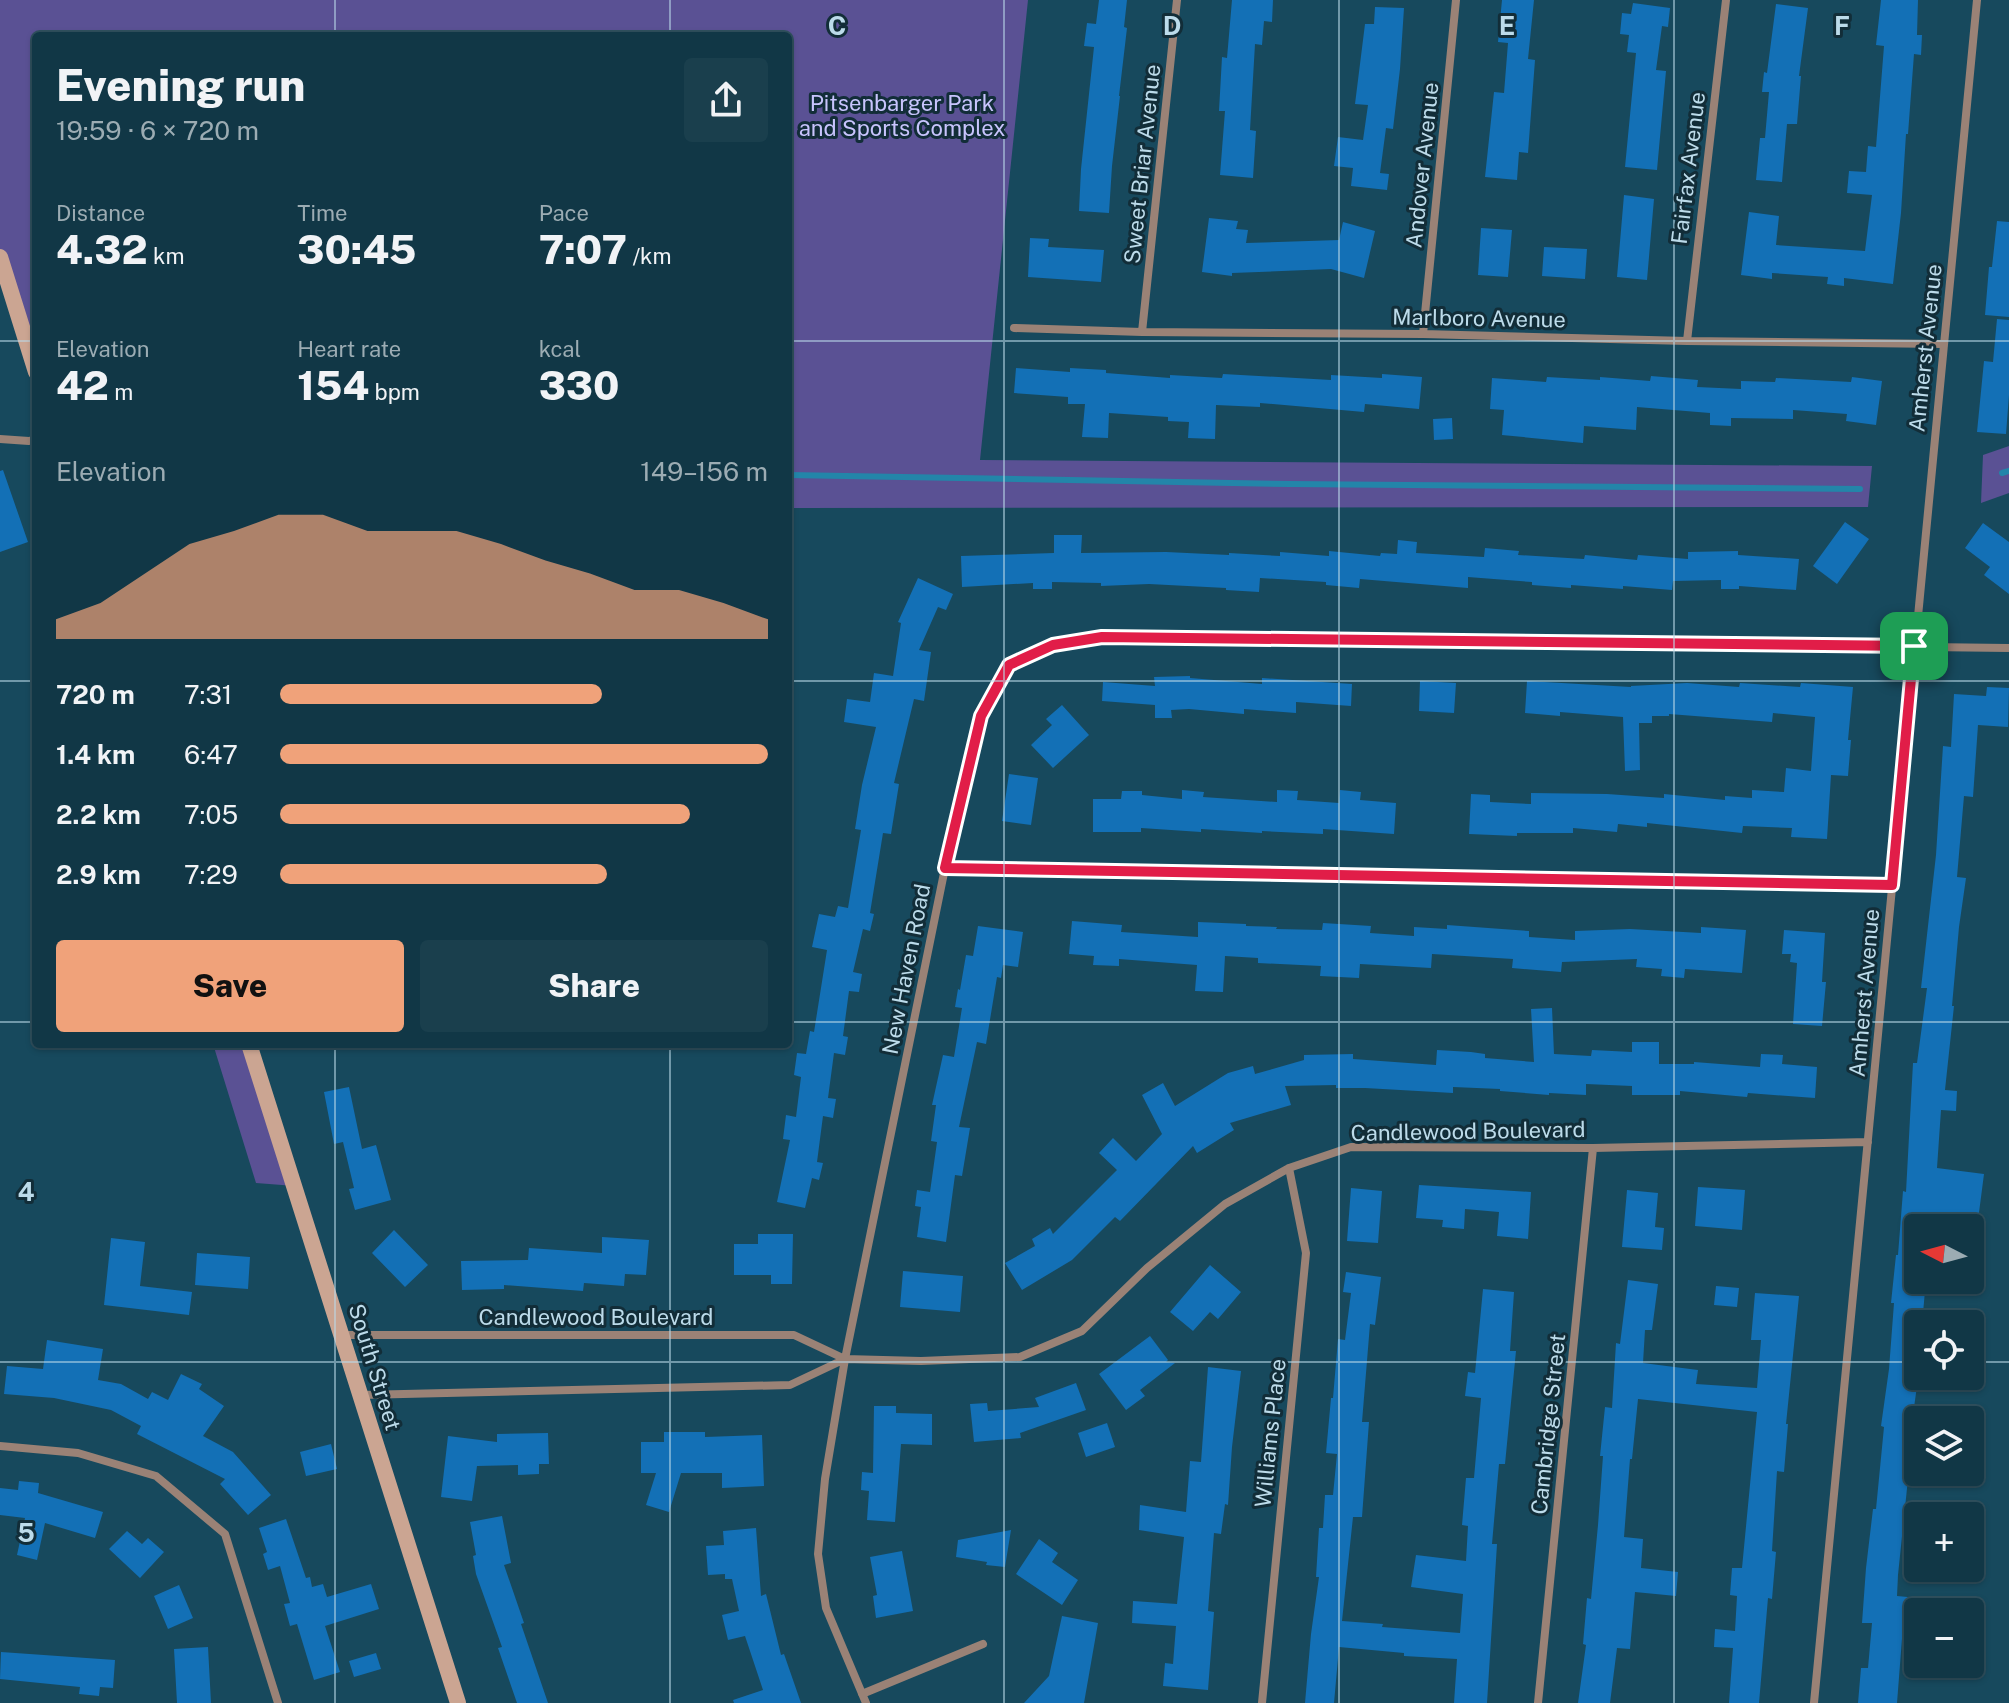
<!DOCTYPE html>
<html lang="en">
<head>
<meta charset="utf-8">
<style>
	body { margin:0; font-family:"Public Sans",sans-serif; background:#1a3f4d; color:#f1f3f6; height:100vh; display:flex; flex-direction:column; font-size:30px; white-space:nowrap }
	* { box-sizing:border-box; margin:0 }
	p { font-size:26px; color:#9cacb3 }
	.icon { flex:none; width:44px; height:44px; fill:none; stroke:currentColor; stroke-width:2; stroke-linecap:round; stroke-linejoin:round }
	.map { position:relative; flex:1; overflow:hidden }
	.panel { position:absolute; left:32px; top:32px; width:760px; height:1016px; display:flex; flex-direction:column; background:#113746; border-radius:8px; box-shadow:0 2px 6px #0004,0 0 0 2px #30515f }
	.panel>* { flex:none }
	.needle { width:52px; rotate:276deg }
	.tools { position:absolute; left:1904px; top:1214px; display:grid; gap:16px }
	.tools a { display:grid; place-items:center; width:80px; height:80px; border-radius:8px; background:#113746; box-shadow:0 2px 6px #0004,0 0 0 2px #30515f; font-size:40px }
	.pin { position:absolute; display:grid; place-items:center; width:68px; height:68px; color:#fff; margin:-34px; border-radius:16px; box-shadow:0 4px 12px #0006 }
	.round { display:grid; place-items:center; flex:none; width:84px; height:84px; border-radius:8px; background:#1a3f4d }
	.head { display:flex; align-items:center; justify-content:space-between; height:136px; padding:0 24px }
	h1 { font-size:44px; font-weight:800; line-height:60px }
	.figures { display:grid; grid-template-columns:repeat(3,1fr); gap:12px; height:136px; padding:8px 24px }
	.figures div { display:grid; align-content:center }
	.figures b { font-size:40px; font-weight:800 }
	.figures small { font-size:22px; font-weight:400 }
	.figures p { font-size:22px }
	.chart { height:224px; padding:16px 24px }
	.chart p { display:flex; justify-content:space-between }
	.chart svg { width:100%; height:144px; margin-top:8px; fill:#f0a27a; opacity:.7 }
	.cta { display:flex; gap:16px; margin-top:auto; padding:16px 24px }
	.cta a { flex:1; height:92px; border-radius:8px; background:#f0a27a; color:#111; font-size:32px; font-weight:800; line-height:92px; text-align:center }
	.cta a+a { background:#1a3f4d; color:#f1f3f6 }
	ul { padding:0 24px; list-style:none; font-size:26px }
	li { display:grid; grid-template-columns:128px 96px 1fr; align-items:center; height:60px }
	li i { height:20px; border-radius:10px; background:#f0a27a }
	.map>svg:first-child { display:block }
</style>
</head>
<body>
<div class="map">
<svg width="2009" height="1703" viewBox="0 0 2009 1703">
	<rect width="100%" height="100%" fill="#17495d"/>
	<!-- green -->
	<path fill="#5a5194" d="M0,0H1028L980,460L1872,466L1868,507L788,508V36H36V372L0,257Z
		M2009,446V493L1981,503L1983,455Z
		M213,1044H249L295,1186L256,1183Z"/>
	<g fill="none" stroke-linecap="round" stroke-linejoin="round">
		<!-- stream -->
		<path stroke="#2385a9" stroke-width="6" d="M2002,473L2009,471
			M788,475L1290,484L1860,489"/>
	</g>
	<!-- building -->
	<path fill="#1370b6" d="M1099,0H1127L1124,27L1127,28L1119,96H1120L1112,166L1109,213L1079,211L1081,169L1094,47L1084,46L1087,23L1096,24Z
		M1232,0H1273L1272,22L1264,21L1262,45L1255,44L1250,130L1256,131L1253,178L1220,175L1225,111H1219L1222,57L1227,58Z
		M1502,0H1534L1528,59L1535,60L1528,153L1519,152L1517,180L1485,177L1494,92L1504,93L1508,43L1498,42Z
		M1881,0H1918L1917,35H1922L1921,55L1914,54L1908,134H1906L1901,213L1893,284L1844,278V286L1827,284L1828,277L1772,273V279L1741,275L1749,212L1779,216L1776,245L1865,251L1872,195L1847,193L1849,171L1866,172L1868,146L1876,147L1884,46L1876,45Z
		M1633,3L1670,8L1668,27L1662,26L1656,70L1666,71L1657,170L1625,167L1636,53L1627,52L1629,35L1620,34L1622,13L1631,14Z
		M1776,4L1808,8L1799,76H1801L1797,124H1787L1782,182L1756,180L1760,138H1765L1769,92H1762L1764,72L1767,73Z
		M1375,7L1404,8L1400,69L1393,129L1386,128L1380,173L1389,174L1387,190L1351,186L1353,168L1334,166L1338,137L1363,140L1368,105L1355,104L1365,24H1374Z
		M1624,195L1654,199L1647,280L1617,277Z
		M1209,218L1238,221L1236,229L1248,230L1246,243L1339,240L1343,222L1375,231L1364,278L1331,269L1232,273V276L1202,272Z
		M1997,221L2009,222V317L1985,315L1989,267H1992Z
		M1481,228L1512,230L1508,277L1478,275Z
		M1030,238L1049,239L1048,247L1104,250L1101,282L1028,277Z
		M1544,247L1587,249L1585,279L1542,276Z
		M1997,319L2009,320V395L2006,434L1977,432L1984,361L1993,362Z
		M1016,368L1070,372V368L1106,370V373L1170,378V375L1222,378L1223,374L1331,380V375L1382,378V374L1422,377L1419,409L1365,404L1364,412L1260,403V407L1216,405L1215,439L1188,438L1189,422L1168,421V417L1109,413L1108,438L1082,437L1085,404H1068V397L1014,393Z
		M1651,376L1698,380L1697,387L1741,389V381L1775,382L1776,378L1851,382L1852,377L1882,381L1876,425L1846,421L1847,414L1793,410V419L1731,418V426L1710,425V413L1637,407L1636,430L1584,426L1583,443L1502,435L1504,410L1490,409L1492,378L1546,382L1547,377L1600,380V377L1650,381Z
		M1452,418L1453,439L1434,440L1433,419Z
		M3,470L28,542L0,552V471Z
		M1845,522L1869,539L1837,584L1813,566Z
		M1983,523L2009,542V594L1984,575L1990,567L1965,548Z
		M1054,535H1082L1081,553L1166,552L1229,555V553L1280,556V552L1329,556V551L1380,556L1381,553L1397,554L1398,540L1417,542L1416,553L1484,557L1485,548L1519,551L1518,555L1584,559L1585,555L1637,560L1638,555L1688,559V552L1738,551V555L1799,559L1796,590L1739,586V589H1721V580L1673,581L1672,590L1623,586V589L1571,585V588L1532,585V582L1468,577V588L1360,579L1359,588L1326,585V582L1260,578L1259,592L1226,590V588L1149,584L1101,586V583L1052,582V589H1033V583L962,587L961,556L1054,553Z
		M918,578L953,594L946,610L938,607L919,650L931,652L924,701L914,699L894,783L899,784L891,834L883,833L870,913L874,914L870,931L863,929L853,972L862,974L859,992L849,991L843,1036L848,1037L845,1055L834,1053L828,1098L836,1099L833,1118L823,1116L817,1162L823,1163L819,1180L812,1178L805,1208L777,1202L790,1140L783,1139L786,1115L796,1117L801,1077L794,1075L797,1053L806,1054L810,1031L814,1032L827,950L812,947L819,914L835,917L838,906L848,908L861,830L855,829L862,785L876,727L844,722L847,699L870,702L874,673L893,676L901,623L898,622Z
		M1190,676V678L1262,684V678L1352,684L1351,706L1296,702V713L1244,709V714L1189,709L1171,710L1172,718H1155V705L1102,701L1103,682L1155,686L1154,677Z
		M1420,681L1456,683L1454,713L1419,711Z
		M1527,681L1631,687V686L1687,683L1739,687L1740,683L1800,687L1801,683L1853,687L1848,740H1851L1848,776L1831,775L1827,839L1791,837L1792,828L1743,826L1742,833L1647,823V827L1618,824L1617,832L1573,828V833H1517V836L1469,834L1471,794L1490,795V802L1531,804V793L1607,794L1664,798V794L1725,800V796L1752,798V790L1784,792L1786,768L1811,771L1815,717L1773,713L1772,722L1669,714V716H1652V723H1639L1640,770L1625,771L1623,717L1560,712V716L1525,713Z
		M1987,687L2009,688L2008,727L1978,725L1973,797L1964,796L1957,877L1966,878L1959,927L1952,1006H1954L1945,1090L1957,1091L1956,1111L1941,1110L1937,1168L1984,1174L1977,1228H1918V1280H1926L1922,1324H1918V1379L1908,1450H1911L1898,1575L1897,1596L1908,1597L1906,1626H1903L1897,1703H1858L1861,1668H1868L1872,1623H1862L1866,1568L1873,1509H1876L1884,1427L1881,1426L1889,1369L1894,1303H1891L1896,1255H1898L1903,1191L1906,1192L1913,1063H1917L1927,988H1921L1936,855L1943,746L1951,747L1954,694L1986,696Z
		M1062,705L1089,735L1053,768L1031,745L1052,725L1046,719Z
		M1009,774L1038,778L1031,825L1002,821Z
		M1182,790L1204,792L1203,797L1277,802V790L1298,791L1297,800L1339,803L1340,790L1361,792L1360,800L1396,803L1394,834L1323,829V834L1262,831V833L1201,829V832L1141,828V832H1093V799H1121L1122,791H1142V795L1182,799Z
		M1072,921L1122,925L1121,932L1198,937V922L1246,924V926L1277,927L1276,929L1322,930L1323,923L1371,926L1370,933L1414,936V927L1447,929V925L1529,931V937L1575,940V931L1630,929L1701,933V927L1746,930L1742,973L1685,969L1684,978L1661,976L1662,969L1636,967L1637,959L1562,962L1561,972L1512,968L1513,959L1432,954L1431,968L1360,964L1359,978L1320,976L1321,966L1258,963V958L1225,956L1223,992L1195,991L1197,965L1119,959V966L1093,965L1094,956L1069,954Z
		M978,926L1023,932L1018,967L1003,965L1001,978L997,977L986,1044L977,1042L959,1127L970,1128L962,1176L955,1175L946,1242L917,1237L921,1207L915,1206L917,1190L930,1192L937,1142L931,1141L936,1105H932L943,1055L954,1057L962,1008L955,1007L958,989L960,990L966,955L973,956Z
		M1784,930L1825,933L1822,982H1826L1822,1026L1793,1024L1797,963L1790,962L1791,954H1782Z
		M1552,1008L1554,1054L1591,1056L1592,1050L1632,1052V1042H1659V1064H1694V1062L1760,1067L1761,1054L1783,1055L1782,1064L1817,1067L1815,1098L1748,1093L1747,1097L1680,1091V1095H1632V1086L1586,1084V1095L1549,1093V1095L1500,1091V1089L1453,1087V1093L1365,1088H1336V1085L1285,1086L1291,1105L1230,1123L1234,1130L1197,1153L1193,1146L1120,1221L1115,1217L1072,1260L1022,1290L1005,1263L1035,1246L1032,1239L1050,1228L1053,1234L1117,1170L1099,1153L1113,1138L1136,1161L1162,1134L1142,1095L1163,1083L1175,1106L1228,1073L1253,1066L1255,1074L1304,1060V1055L1353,1054V1059L1436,1065L1437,1050L1471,1052L1485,1054V1058L1534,1062L1531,1009Z
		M349,1087L362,1149L376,1145L391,1200L355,1210L349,1189L354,1188L343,1142L334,1144L324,1092Z
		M1419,1185L1531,1192L1528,1239L1497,1236L1499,1212L1465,1209L1464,1229L1442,1227L1443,1220L1416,1218Z
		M1698,1187L1745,1190L1742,1230L1695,1226Z
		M1351,1188L1382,1191L1378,1243L1347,1241Z
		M1627,1190L1658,1193L1655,1227L1664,1228L1662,1250L1622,1247Z
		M394,1230L428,1265L405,1287L372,1253Z
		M758,1234H793L792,1284H771V1275H734V1244H758Z
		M602,1237L649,1240L646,1275L625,1274L624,1286L584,1283L583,1291L504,1285V1289L462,1290L461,1261L528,1260L529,1248L602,1253Z
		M111,1238L145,1242L140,1286L192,1292L189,1315L104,1305Z
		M197,1253L250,1257L248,1289L195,1285Z
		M1210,1265L1241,1292L1218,1319L1210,1312L1193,1331L1170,1312Z
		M903,1271L963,1276L960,1312L900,1307Z
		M1346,1272L1381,1277L1375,1325L1370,1324L1362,1422H1369L1362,1517H1353L1342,1621L1383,1624L1382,1627L1460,1633L1463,1594L1411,1587L1416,1555L1466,1561L1468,1526L1462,1525L1466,1478H1474L1481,1398L1465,1396L1468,1372L1475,1373L1483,1289L1514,1292L1510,1351H1516L1505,1464H1499L1492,1544H1497L1487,1703H1454L1457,1659L1404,1656V1653L1339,1647L1334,1703H1305L1311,1634L1319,1577H1316L1319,1528H1323L1325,1495H1333L1337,1454L1326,1453L1331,1398H1333L1338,1339L1345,1340L1351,1293L1343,1292Z
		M1628,1280L1658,1284L1652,1330H1645L1643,1363L1698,1370L1696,1384L1757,1388L1761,1340H1751L1755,1293L1799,1296L1786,1424H1788L1784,1472L1777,1471L1772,1551L1776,1552L1772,1599L1768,1598L1759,1703H1729L1733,1648L1714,1647L1715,1629L1735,1631L1737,1596L1730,1595L1732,1568H1742L1757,1412L1638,1399L1632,1459H1630L1624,1537L1643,1539L1641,1568L1678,1572L1676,1596L1635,1592L1630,1649L1617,1648L1610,1703H1578L1586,1645L1583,1644L1587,1598L1591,1599L1598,1525L1603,1456H1600L1605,1407L1612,1408L1616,1343L1620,1344Z
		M1716,1286L1739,1288L1737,1307L1714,1305Z
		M1150,1336L1168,1360L1166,1362L1175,1363L1140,1390L1145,1396L1126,1410L1099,1374Z
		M47,1340L103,1349L98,1380L121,1384L148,1399L152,1392L168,1400L181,1374L202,1384L199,1389L224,1406L203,1436L233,1452L271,1495L248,1515L220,1484L225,1479L137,1434L141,1426L111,1410L54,1398L4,1394L7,1366L43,1369Z
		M1208,1367L1241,1371L1232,1447L1228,1505L1225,1504L1221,1534L1214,1533L1208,1611L1214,1612L1208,1690L1163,1686L1165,1663L1173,1664L1176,1626L1132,1623L1133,1601L1177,1604L1184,1537L1139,1530L1140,1505L1186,1512L1190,1461L1201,1462Z
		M1076,1383L1086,1410L1020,1433L1021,1438L974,1442L970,1404L987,1403L988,1411L1039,1407L1035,1398Z
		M874,1406H896V1413L932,1414V1445L901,1444L895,1522L867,1520L869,1491L861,1490L862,1472L873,1473Z
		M1107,1423L1115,1447L1086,1457L1078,1433Z
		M664,1432H705V1437L762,1435L764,1486L722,1488V1473H681L669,1512L646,1505L656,1473H641V1442H664Z
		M548,1433L549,1464H539V1474L518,1475V1465L477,1466L472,1501L441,1497L448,1436L497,1442V1434Z
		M331,1444L337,1469L306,1476L300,1452Z
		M19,1481L39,1483L38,1493L103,1512L95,1538L45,1523L37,1560L17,1555L25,1518L0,1515V1488L18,1490Z
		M502,1516L511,1563L504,1565L524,1623L521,1624L548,1703H517L498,1648L502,1647L476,1574L473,1556L476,1555L470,1522Z
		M286,1519L306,1578L310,1577L312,1587L323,1584L327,1597L371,1584L379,1609L325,1626L340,1672L314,1680L297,1624L290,1626L284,1604L290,1603L280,1566L268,1570L263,1554L267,1552L259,1528Z
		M756,1528L761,1596L766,1594L781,1655L784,1654L801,1703H734L733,1700L763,1690L745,1636L728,1640L722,1615L739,1611L732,1579H725V1574L708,1575L706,1546L724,1545L723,1531Z
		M1011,1530L1005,1567L986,1565L987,1562L956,1557L958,1540Z
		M127,1531L142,1544L148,1538L164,1552L140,1578L109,1549Z
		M1039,1539L1058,1553L1052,1562L1078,1580L1062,1605L1016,1574Z
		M902,1551L913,1611L876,1618L873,1596L877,1595L870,1557Z
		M179,1585L193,1618L168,1629L154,1596Z
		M1062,1616L1098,1623L1084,1703H1024L1049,1676Z
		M208,1647L211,1703H177L174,1649Z
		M1,1652L115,1660L113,1688L100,1687L99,1696L79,1694L80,1687L0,1679Z
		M376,1653L381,1669L354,1677L349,1661Z"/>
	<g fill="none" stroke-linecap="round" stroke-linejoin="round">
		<!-- street -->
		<path stroke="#9a8276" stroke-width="8" d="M1014,328L1142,332L1423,334L1687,341L1943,344
			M1142,332L1177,0
			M1423,334L1456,0
			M1687,341L1726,0
			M0,439L29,441L36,439
			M945,868L1892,885
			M342,1335H794L845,1359L921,1361L1020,1357L1082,1331L1147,1268L1225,1204L1289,1168L1351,1147L1593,1148L1868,1142
			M361,1395L790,1385L845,1359
			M0,1446L78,1453L156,1476L225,1534L278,1703
			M862,1694L983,1644
			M866,1703L826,1608L818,1554L825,1479L845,1359L945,868L981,716L1009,665L1053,645L1102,637L2009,648
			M1262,1703L1306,1253L1289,1168
			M1538,1703L1593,1148
			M1814,1703L1977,0"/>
		<!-- secondary -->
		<path stroke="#cba592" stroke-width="16" d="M0,257L36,372
			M249,1044L458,1703"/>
	</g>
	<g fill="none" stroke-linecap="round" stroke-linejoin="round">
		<!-- route casing -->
		<g stroke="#fff" stroke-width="16">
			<path id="route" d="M1102,637L1914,646L1892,885L945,868L981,716L1009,665L1053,645Z"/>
		</g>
		<!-- route -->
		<use href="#route" stroke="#e11d48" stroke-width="10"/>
	</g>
	<!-- grid -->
	<path fill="none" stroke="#bcdbea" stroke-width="2" stroke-opacity="0.55" d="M335,0V36M670,0V36M1004,0V1703M1339,0V1703M1674,0V1703M0,341H36M788,341H2009M0,681H36M788,681H2009M0,1022H36M788,1022H2009M335,1044V1703M670,1044V1703M0,1362H1918M1970,1362H2009"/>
	<g text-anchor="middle" stroke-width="6" stroke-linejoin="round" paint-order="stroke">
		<!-- park labels -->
		<g font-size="22" fill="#c8c4fd" stroke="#122d38">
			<text x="902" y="111">Pitsenbarger Park<tspan x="902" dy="25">and Sports Complex</tspan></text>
		</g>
		<!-- street labels -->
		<g font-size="22" fill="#bcdbea" stroke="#122d38">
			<text transform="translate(1142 164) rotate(-84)" y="8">Sweet Briar Avenue</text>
			<text transform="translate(1422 165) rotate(-84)" y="8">Andover Avenue</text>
			<text transform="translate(1688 168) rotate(-83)" y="8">Fairfax Avenue</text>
			<text transform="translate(1479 318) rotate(1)" y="8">Marlboro Avenue</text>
			<text transform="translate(1925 348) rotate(-84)" y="8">Amherst Avenue</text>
			<text transform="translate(906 969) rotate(-79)" y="8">New Haven Road</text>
			<text transform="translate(1864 993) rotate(-85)" y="8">Amherst Avenue</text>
			<text transform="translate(1468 1131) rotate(-1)" y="8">Candlewood Boulevard</text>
			<text x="596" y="1325">Candlewood Boulevard</text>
			<text transform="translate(375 1367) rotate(73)" y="8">South Street</text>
			<text transform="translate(1548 1424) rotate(-84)" y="8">Cambridge Street</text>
			<text transform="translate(1270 1433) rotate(-84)" y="8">Williams Place</text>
		</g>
	</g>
	<g font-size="26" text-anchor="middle" font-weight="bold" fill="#bcdbea" stroke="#122d38" stroke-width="6" stroke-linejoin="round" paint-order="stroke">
		<text x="837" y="35">C</text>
		<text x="1172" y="35">D</text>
		<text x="1507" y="35">E</text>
		<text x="1842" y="35">F</text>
		<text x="26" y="1201">4</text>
		<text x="26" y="1542">5</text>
	</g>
</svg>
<div class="tools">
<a><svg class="needle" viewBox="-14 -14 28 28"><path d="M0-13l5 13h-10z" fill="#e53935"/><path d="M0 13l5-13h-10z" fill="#9cacb3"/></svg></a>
<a><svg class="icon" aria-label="locate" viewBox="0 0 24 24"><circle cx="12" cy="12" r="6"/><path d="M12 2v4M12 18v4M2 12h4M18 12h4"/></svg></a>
<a><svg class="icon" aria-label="layers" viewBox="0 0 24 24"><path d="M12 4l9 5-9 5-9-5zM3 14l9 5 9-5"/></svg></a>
<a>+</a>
<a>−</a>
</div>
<div class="pin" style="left:1914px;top:646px;background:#1e9e55"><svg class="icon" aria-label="arrive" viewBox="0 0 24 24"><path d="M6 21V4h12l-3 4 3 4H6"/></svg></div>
<section class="panel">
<div class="head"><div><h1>Evening run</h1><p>19:59 · 6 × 720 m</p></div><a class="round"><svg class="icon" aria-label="share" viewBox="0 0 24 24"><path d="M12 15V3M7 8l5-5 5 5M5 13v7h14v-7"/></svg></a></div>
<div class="figures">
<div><p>Distance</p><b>4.32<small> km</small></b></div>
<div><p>Time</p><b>30:45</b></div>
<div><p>Pace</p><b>7:07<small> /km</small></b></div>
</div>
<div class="figures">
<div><p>Elevation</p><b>42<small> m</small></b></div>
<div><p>Heart rate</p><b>154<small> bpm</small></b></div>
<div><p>kcal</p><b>330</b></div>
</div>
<div class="chart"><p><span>Elevation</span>149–156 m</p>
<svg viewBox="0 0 160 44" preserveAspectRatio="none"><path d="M0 44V38L10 33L20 24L30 15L40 11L50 6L60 6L70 11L80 11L90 11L100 15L110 20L120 24L130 29L140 29L150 33L160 38V44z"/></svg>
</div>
<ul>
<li><b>720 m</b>7:31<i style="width:66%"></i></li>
<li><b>1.4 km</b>6:47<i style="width:100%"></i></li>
<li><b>2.2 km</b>7:05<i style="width:84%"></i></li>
<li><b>2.9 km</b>7:29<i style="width:67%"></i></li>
</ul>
<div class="cta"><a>Save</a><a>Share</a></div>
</section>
</div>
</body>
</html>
